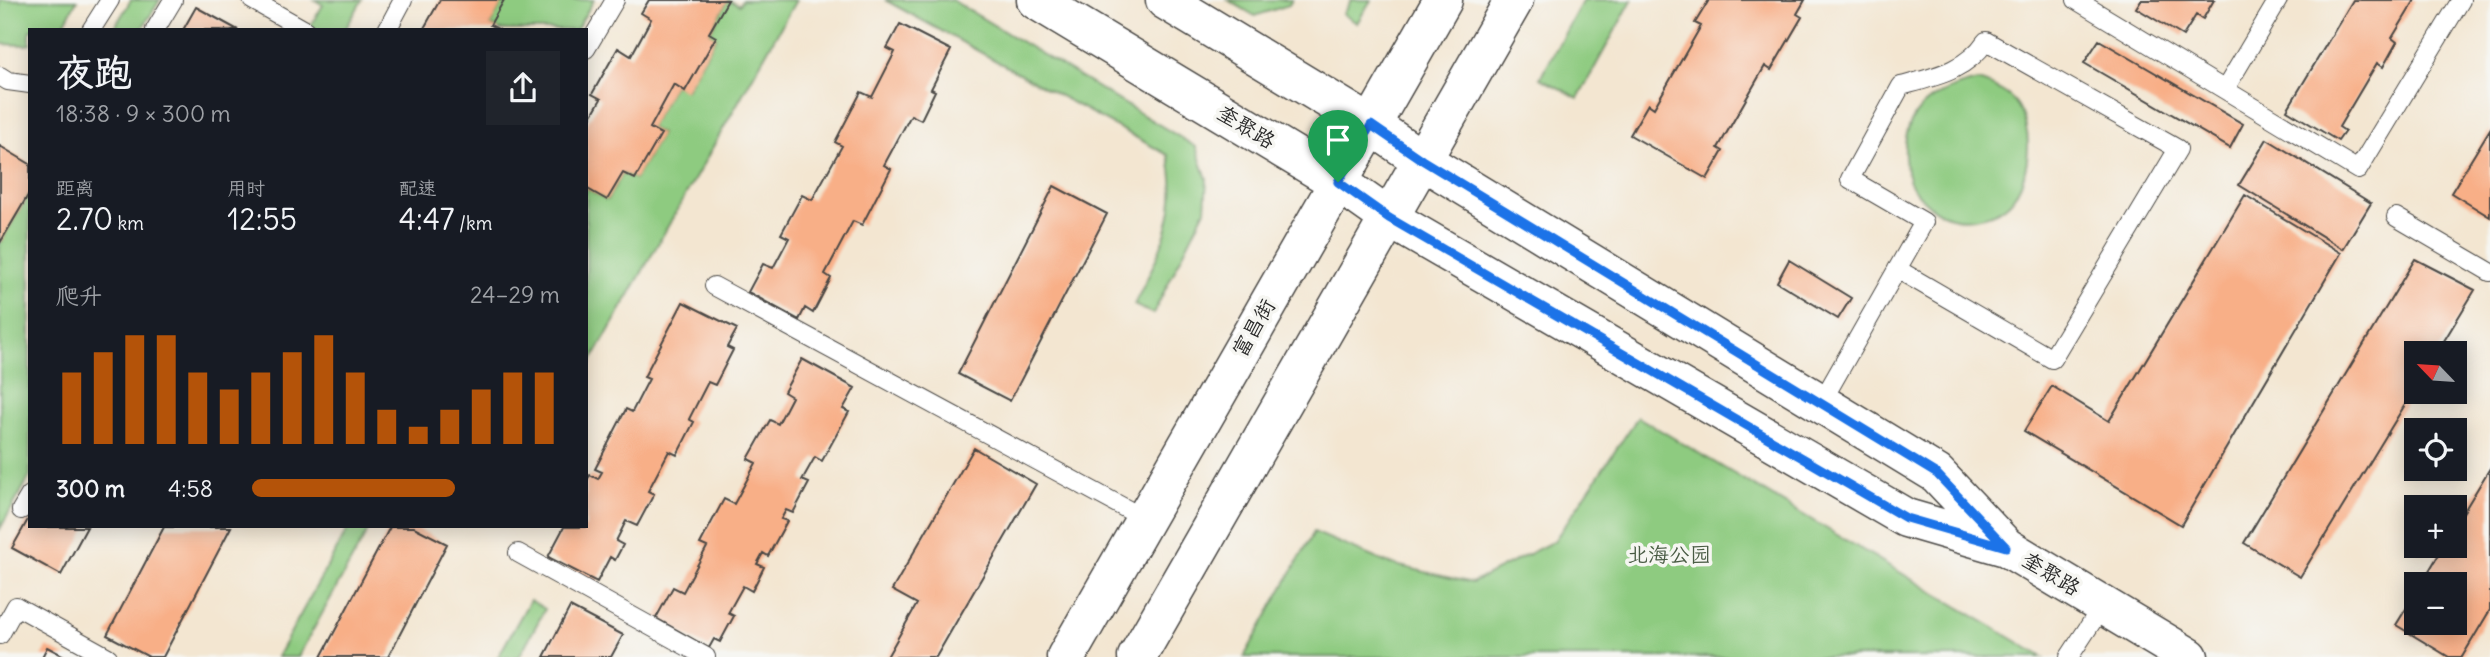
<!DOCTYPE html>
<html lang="zh">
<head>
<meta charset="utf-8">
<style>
	body { margin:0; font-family:Delius,"LXGW WenKai TC",sans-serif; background:#20242c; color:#f1f3f6; height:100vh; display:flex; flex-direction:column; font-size:26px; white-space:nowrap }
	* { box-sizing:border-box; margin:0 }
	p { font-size:23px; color:#9ea1a6 }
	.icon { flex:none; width:38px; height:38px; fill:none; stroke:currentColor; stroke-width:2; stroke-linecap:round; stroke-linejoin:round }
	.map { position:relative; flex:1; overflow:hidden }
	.sheet { position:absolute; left:28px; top:28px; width:560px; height:500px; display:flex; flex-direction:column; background:#171b24; border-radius:0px; box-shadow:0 4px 18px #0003 }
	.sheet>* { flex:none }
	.needle { width:46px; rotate:295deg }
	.buttons { position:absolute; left:2404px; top:341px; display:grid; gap:14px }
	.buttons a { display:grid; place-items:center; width:63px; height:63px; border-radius:0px; background:#171b24; box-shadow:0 4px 18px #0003; font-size:35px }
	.pin { position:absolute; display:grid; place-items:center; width:60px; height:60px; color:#fff; margin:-72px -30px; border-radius:50% 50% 50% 0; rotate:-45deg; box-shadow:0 0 7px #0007 }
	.pin .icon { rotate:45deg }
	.round { display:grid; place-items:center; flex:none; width:74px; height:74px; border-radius:0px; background:#20242c }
	.headline { display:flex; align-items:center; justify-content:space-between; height:119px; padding:0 28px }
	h1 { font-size:38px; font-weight:600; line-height:52px }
	.metrics { display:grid; grid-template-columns:repeat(3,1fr); gap:10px; height:119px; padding:7px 28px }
	.metrics div { display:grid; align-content:center }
	.metrics b { font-size:30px; font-weight:600 }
	.metrics small { font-size:19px; font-weight:400 }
	.metrics p { font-size:19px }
	.chart { height:196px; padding:14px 28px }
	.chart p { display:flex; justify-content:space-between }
	.chart svg { width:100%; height:126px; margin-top:7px; stroke:#b45309; stroke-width:6 }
	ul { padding:0 28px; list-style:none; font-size:23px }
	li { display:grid; grid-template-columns:112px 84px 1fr; align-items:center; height:52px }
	li i { height:18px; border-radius:9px; background:#b45309 }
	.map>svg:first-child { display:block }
</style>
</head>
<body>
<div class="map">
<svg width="2490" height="657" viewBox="0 0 2490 657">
	<rect width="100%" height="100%" fill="#f6f6f2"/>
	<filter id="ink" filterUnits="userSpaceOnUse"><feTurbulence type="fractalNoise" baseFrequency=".0143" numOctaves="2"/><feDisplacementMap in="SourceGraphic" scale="14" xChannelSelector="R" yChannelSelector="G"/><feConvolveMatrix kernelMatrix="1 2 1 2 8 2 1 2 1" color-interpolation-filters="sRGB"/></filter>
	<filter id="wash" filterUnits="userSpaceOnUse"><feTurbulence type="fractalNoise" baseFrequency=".00686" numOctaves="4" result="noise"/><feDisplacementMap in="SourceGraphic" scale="28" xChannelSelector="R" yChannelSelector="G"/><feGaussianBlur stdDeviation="1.57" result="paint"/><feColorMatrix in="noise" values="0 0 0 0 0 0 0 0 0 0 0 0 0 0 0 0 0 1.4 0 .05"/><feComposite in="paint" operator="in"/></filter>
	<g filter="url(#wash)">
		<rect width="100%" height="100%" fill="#f3e6d1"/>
		<!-- green -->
		<path fill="#8ecb80" stroke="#5c7b56" stroke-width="2" d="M0,0H77L61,30H30V44L26,45L0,44Z
			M131,0H160L141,30H113Z
			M315,0H362L345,30H313L309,28L323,5Z
			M504,0H594L576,30H500L490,25Z
			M728,0L739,5L742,0H796L586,371V188L607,200L623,173L635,179L661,134L650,128L674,84L686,90L716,37L709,33Z
			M885,0H952L1196,147L1207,179L1205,210L1153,314L1134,305C1158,257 1183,210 1168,155Z
			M1228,0H1292L1289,5L1255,16Z
			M1351,0H1371L1357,23L1343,14Z
			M1583,0H1632L1578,98L1540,78Z
			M1978,81C1992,85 2011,94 2018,106C2033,131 2030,170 2016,194C2004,216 1968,224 1945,215C1933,211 1924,201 1916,192C1908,183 1906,169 1905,157C1902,108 1937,90 1978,81Z
			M30,192V476L0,529V243Z
			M1638,417L2043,657H1244L1314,532L1387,563L1472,583L1554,541Z
			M349,527H370L298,657H277Z
			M530,600L545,609L519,657H498Z"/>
		<g id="blocks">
			<!-- building -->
			<path fill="#f8af87" d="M440,0H504L490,25L500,30H423Z
				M649,0H728L709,33L716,37L685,91L674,84L650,128L661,134L635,179L623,173L607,200L586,188V125L601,99L592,94L618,48L631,56L651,19L641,13Z
				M1709,0H1805L1797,14L1802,17L1771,70L1765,66L1718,148L1723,151L1707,179L1630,135L1648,104L1654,108L1701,26L1695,23Z
				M2141,0H2214L2203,19L2196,15L2183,36L2136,8Z
				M2353,0H2415L2392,38L2397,42L2383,67L2377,63L2339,127L2345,131L2338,141L2287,110Z
				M196,7L238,30H183Z
				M900,24L951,50L931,89L935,91L921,120L911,115L884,165L891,169L862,225L853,221L825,274L831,278L813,313L805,308L799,320L748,292L763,264L773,268L789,238L781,234L802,195L812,200L842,146L835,142L861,92L872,97L895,52L887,48Z
				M2099,40L2243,124L2230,148L2084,63Z
				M2490,129V217L2451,193Z
				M2267,139L2371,203L2343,249L2239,185Z
				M0,146L30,164V192L0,243Z
				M1054,186L1107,214L1010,401L958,374Z
				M2245,195L2341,253L2181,525L2024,431L2052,386L2109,421Z
				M2415,259L2475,290L2436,354H2417V385L2300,577L2244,543Z
				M1789,260L1851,298L1838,319L1777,282Z
				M683,302L737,329L727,347L733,350L715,385L708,382L689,419L694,422L677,455L669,451L648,491L654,494L637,526L626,521L616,541L623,545L615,560L610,557L597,582L548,557L564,527H586V482L590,475L598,479L602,472L595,469L626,409L632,412L649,379L644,377Z
				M802,359L855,388L843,409L849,412L822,461L815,457L802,480L809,483L793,513L786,510L781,519L787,521L768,556L763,553L757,564L764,567L752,591L743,586L728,613L734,616L720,642L714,639L709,648L656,618L673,587L683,592L707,547L700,544L724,499L734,504L756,463L748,459L770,420L778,424L792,397L784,392Z
				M974,448L1036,484L936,657H887L917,604L892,590Z
				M2490,468V610L2462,657H2449L2396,625L2417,591V623H2455V584H2421L2444,546H2455V526Z
				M30,516V527H87L61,575L12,548Z
				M164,527H231L163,657H149L107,635Z
				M390,527H414L447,544L388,657H321Z
				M570,607L623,635L611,657H544Z
				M47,647L66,657H42Z"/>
		</g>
	</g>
	<g filter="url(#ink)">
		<use href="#blocks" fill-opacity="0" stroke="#494744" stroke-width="2"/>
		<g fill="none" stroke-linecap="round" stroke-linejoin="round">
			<!-- service casing -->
			<g stroke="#494744" stroke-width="20">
				<path id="service" d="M252,0L305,30
					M2076,0L2358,170L2461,0
					M91,30L110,0
					M155,30L173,0
					M387,30L403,0
					M586,49L615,0
					M0,76L8,81L30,84
					M2225,89L2278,0
					M2396,217L2490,272
					M714,286L1145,519
					M1821,403L1924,222L1850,179L1901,86C1934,77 1966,71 1986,41L2178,149L2052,359L1897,269
					M21,510L30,495
					M518,553L706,657
					M0,635L16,606L108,657
					M2069,657L2103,605"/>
			</g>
			<!-- tertiary casing -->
			<g stroke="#494744" stroke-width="41">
				<path id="tertiary" d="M1036,0L1338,182L1389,218L1906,518L2006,547L2189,657
					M1165,0L1371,125L1422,160L1937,474L2005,546"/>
			</g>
			<!-- primary casing -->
			<g stroke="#494744" stroke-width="41">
				<path id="primary" d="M1066,657L1443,0
					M1137,657L1514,0"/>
			</g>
			<!-- service -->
			<use href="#service" stroke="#fff" stroke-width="18"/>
			<!-- tertiary -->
			<use href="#tertiary" stroke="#fff" stroke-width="38"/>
			<!-- primary -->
			<use href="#primary" stroke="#fff" stroke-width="38"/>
		</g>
	</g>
	<g fill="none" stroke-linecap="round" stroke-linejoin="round" filter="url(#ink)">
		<!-- route casing -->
		<g stroke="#fff" stroke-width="14">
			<path id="route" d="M1371,125L1422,160L1937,474L2006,547L1906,518L1389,218L1338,182Z"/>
		</g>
		<!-- route -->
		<use href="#route" stroke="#1a73e8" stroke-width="9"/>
	</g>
	<g text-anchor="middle" stroke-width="7" stroke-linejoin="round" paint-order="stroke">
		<!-- street labels -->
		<g font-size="21" fill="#2b2b2b" stroke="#f6f6f2">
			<text transform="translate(1246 127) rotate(31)" y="7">奎聚路</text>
			<text transform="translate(1254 328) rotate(-60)" y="7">富昌街</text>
			<text transform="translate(2051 574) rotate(31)" y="7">奎聚路</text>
		</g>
		<!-- park labels -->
		<g font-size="21" fill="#495b44" stroke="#f6f6f2">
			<text x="1669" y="562">北海公园</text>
		</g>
	</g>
</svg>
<div class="buttons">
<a><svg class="needle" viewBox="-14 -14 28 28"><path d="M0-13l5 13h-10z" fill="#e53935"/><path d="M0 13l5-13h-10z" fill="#9ea1a6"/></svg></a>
<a><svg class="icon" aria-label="locate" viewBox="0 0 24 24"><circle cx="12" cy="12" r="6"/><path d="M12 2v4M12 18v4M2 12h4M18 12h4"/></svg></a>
<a>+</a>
<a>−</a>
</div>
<div class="pin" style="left:1338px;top:182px;background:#1e9e55"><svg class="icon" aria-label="arrive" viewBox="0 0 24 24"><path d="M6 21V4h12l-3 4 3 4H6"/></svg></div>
<section class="sheet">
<div class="headline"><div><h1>夜跑</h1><p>18:38 · 9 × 300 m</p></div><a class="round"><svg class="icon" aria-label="share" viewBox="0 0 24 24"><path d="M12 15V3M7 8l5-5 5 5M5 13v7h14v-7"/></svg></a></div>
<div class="metrics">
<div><p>距离</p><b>2.70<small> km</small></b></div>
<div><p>用时</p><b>12:55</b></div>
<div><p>配速</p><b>4:47<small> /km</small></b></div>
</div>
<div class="chart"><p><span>爬升</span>24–29 m</p>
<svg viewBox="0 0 160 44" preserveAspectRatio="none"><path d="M5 44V19M15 44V12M25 44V6M35 44V6M45 44V19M55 44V25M65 44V19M75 44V12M85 44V6M95 44V19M105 44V32M115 44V38M125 44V32M135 44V25M145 44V19M155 44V19"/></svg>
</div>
<ul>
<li><b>300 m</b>4:58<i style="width:66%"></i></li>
</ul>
</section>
</div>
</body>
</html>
